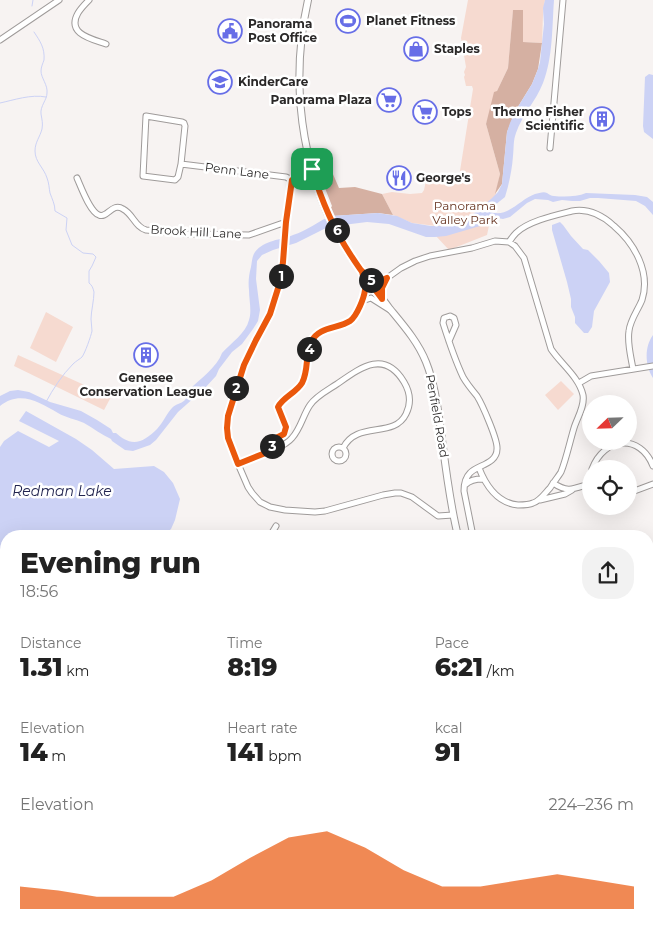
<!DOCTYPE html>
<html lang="en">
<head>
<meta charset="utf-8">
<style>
	body { margin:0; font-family:Montserrat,sans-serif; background:#f2f2f2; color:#222; height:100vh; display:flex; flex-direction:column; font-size:19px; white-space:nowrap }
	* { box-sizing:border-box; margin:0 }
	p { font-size:16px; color:#767676 }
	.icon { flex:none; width:28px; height:28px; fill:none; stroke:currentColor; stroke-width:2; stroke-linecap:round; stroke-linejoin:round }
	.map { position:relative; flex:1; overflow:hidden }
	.sheet { position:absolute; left:0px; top:530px; width:654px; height:406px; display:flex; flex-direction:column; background:#fff; border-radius:20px 20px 0 0; box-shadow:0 5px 20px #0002 }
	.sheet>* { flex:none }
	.needle { width:32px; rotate:247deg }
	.fabs { position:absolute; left:582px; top:395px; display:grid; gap:10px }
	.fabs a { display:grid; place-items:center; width:55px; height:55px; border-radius:50%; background:#fff; box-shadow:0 5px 20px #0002; font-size:25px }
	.pin { position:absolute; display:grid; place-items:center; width:42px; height:42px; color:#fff; margin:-21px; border-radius:10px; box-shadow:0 2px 8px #0006 }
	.km { position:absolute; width:25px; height:25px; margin:-12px; border-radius:50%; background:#222; color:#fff; font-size:14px; line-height:25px; text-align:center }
	.round { display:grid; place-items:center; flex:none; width:52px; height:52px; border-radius:20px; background:#f2f2f2 }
	.summary { display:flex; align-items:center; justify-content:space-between; height:85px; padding:0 20px }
	h1 { font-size:28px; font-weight:800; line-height:38px }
	.stats { display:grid; grid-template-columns:repeat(3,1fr); gap:8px; height:85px; padding:5px 20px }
	.stats div { display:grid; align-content:center }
	.stats b { font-size:25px; font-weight:800 }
	.stats small { font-size:14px; font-weight:400 }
	.stats p { font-size:14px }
	.chart { height:140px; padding:10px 20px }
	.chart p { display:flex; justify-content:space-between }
	.chart svg { width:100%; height:90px; margin-top:5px; fill:#ea580c; opacity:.7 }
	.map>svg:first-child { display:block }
</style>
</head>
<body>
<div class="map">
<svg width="653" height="936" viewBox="0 0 653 936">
	<rect width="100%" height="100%" fill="#f7f3f2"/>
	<!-- green -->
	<path fill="#f6dad0" d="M468,0H545C542,14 543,29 542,43L523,42V11H513L508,68L497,91L486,124L500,174L487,235L449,250L435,235L436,226L412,223L393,215L382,194L392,192L410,194L422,193L424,190L426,181L438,174L459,177L473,89L472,86H466L464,77L465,75L464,72L466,67L461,38Z
		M46,312L73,327L56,362L30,348Z
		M18,355L111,397L104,410L14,366Z
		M561,381L574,394L558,410L545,395Z
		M49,930H584L585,932L574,936H52Z"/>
	<!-- forest -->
	<path fill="#d5b0a2" d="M513,10H523V42L542,43L538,69L532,84L516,110L507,132L502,184L495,194L500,174L486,124L494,92L497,91L508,68Z
		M324,163L329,165L339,188L355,187L382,194L393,215L378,213L333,216L330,209L332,206L325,188L330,180Z"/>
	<!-- water -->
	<path fill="#ccd2f5" d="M545,0H554C552,27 553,58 543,83C536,101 522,115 516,133C513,141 514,148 513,156C512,170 509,184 505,197L490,209L489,211C506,220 520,199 535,194C539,193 544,191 547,193C549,194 551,196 554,196C563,197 577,197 586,193L635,195L647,197L653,202V215L645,206L636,201L598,198H590L580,201H572L562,200L553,202L548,200L535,199L527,203L510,217L503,219L486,216L482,219L480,226L446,236L435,237H426L389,224L367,222L343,225L326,228L296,243L273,250L262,255L257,261L256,279L260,310L258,321L253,329L242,344L232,352L219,369L216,376L204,389L178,412L156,440L150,445L133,451L125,450L112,441L111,439C102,435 93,428 84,423C76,419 66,418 58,413C39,402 20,390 0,406V396L10,391L18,390L29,392L50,402L81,411L97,420L111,429L113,433H116C123,439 130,444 140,441C147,439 157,430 161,424C165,419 167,413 172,408C175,404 181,404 185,400C187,397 186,393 189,390C200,379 217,367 222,353C231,343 246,333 249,320C252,311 249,300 249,290C248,282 249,274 251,267C252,262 252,256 255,252C264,240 281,240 293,235C307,231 318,221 331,216L378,213L397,216L412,223L431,226H440L452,223L473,214L491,199L498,192L502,184L507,132L510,123L516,110L532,84L538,69L540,62L544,24L543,8Z
		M649,74L653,75V139L644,132L643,126L645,77Z
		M560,222L563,225L571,236L583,249L588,250L599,261L609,273L610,282L594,311L592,327L588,333H584L575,323V317L571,307V299L567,282L552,230V225Z
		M653,335V378C645,366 644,347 653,335Z
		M26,411L76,439L92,450L114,469L154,466L164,472L173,483L180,499L175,520L171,529L163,536H128L113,531L104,536L84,531L81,536H6V575L0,572V447L4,441L18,431L49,447L59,441L19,421Z
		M6,766V807L0,814V767Z"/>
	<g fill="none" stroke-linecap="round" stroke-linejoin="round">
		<!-- stream -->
		<path stroke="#ccd2f5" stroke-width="1" d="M32,6L33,0
			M34,32C40,41 45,48 44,60C43,63 41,67 41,71C41,78 48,85 47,93C47,100 40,106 41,114C42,120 43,123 42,129C40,137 35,142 35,151C35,162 44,168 47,178C49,183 49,188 50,193C52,199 55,204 55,211L67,218L66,230L72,245L83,253L93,254L96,257L92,266L89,271V283C92,285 93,288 94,292C94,300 91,312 91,319C91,323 92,327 92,331C91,336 85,353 82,357C80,359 76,361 73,364C62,375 53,389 46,402
			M0,103C14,100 31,94 46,97"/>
		<!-- minor casing -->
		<g stroke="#9f9b9a" stroke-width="7">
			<path id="minor" d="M89,0C85,4 81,8 78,13C66,34 92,39 106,44
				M0,40L59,0
				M550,148L563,0
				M181,164L178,177L175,180L143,176L146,116L182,122L184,123L185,126L181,164L286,177L292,180
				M312,169L301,173L292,180L286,222L284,256L280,282L270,314L256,340L244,365L228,416L227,428L229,443L248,487L252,493L260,502L270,507L285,510L315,512L325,511L383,495L395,493H401L412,497L438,516L453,515
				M77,178C81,187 90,212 99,215C107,219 112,202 123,209C133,214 135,227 146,230L188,234L249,235L286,222
				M509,242C511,239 513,236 516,233C528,221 556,215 572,211C589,208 602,215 614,226C634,243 651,272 642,300C638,310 630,320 629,331C627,343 631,357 633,369
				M367,279L379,282L387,278L401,268L415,261L430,256L472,248L495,241L509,242L515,246L524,258L551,349C561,364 579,377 583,395C585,406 577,418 574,428C570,441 566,460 561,472C558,477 553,483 550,488C545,493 540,501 533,503C529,505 522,505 518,505C497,503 486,486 479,468
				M382,299V288L387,279
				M362,301L371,298L390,310
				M449,341L456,325L454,318L450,316L444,318L443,323C449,342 455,360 463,377C467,384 472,390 477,396C482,404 498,440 497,449C497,464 477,465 470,473C465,478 464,485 464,491L473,536
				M579,383L591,376L653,366
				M332 454a7 7 0 1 1 14 0a7 7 0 1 1-14 0Z
				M273,450L270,441L284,434L286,427L278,407C283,397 296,393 302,382C309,370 304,354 311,341C320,325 339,329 351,320C355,316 357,312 359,307C366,294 365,288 362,273
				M238,464C252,458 283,449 292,438C301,428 303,415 310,405C316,396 328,390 337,384C360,368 384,349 404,382C410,392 412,402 406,414C394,439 357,420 343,448
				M592,469C604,437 640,433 653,466
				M553,483C568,493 573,489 589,484L591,485
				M589,484L591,473
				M465,485C470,480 475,479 483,479
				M629,493L653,484
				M540,500L565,494L572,490
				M270,536L276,526
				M648,680L653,673
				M648,714L653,721
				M0,719L6,731
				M648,742L653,740
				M648,809L653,808"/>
		</g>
		<!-- major casing -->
		<g stroke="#9f9b9a" stroke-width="8">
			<path id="major" d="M308,0C288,89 303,189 356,264C367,279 379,294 390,309C404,326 418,342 426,362C434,382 437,403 440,424C445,462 449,500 458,536
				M588,930L590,936"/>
		</g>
		<!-- minor -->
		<use href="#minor" stroke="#fff" stroke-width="5"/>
		<!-- major -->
		<use href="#major" stroke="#fff" stroke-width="6"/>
	</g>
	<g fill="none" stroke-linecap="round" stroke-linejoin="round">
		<!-- route casing -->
		<g stroke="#fff" stroke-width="10">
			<path id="route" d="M312,169L301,173L292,180L286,222L283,262L280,282L270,314L256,340L244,365L228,416L227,428L228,438L238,464L273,450L270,441L284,434L286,427L278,407C283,397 296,393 302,383C309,370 305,354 311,342C319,326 338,329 350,321C357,316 364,298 365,290C366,285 363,277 362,271C370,282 375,284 387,278L382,288V299C371,284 360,270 350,254C333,228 321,199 312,169"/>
		</g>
		<!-- route -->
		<use href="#route" stroke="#ea580c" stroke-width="6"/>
	</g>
	<!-- icons -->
	<defs>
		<g id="stadium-ring" transform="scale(1.25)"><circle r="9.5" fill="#fff" stroke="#676ee7" stroke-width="1.5"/><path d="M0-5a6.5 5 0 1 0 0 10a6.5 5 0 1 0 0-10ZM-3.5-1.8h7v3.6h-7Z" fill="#676ee7"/></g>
		<g id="civic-ring" transform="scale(1.25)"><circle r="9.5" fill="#fff" stroke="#676ee7" stroke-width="1.5"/><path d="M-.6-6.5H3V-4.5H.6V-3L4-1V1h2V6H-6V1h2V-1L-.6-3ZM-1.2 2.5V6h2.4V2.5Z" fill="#676ee7"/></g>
		<g id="shop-ring" transform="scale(1.25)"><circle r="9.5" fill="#fff" stroke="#676ee7" stroke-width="1.5"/><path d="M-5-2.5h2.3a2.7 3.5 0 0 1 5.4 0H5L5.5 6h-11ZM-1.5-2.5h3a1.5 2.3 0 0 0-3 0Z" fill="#676ee7"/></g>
		<g id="school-ring" transform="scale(1.25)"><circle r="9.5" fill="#fff" stroke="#676ee7" stroke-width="1.5"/><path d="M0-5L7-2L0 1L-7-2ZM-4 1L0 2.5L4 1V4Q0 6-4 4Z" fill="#676ee7"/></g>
		<g id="supermarket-ring" transform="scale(1.25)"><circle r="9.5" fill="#fff" stroke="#676ee7" stroke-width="1.5"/><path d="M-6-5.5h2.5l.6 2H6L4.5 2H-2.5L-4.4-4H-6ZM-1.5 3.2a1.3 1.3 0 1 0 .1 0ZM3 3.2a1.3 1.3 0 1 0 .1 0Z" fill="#676ee7"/></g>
		<g id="building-ring" transform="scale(1.25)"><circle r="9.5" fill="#fff" stroke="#676ee7" stroke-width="1.5"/><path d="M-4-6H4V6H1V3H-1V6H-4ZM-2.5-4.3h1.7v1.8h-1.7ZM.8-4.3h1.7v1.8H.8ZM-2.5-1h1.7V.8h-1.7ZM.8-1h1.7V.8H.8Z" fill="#676ee7"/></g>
		<g id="restaurant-ring" transform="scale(1.25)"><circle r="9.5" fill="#fff" stroke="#676ee7" stroke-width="1.5"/><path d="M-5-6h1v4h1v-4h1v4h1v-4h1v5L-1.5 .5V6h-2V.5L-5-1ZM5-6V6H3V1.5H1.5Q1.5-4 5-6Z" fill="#676ee7"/></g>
	</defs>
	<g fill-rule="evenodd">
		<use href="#stadium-ring" x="348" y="21"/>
		<use href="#civic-ring" x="230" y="31"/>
		<use href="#shop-ring" x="416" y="49"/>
		<use href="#school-ring" x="220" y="82"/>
		<use href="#supermarket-ring" x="389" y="100"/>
		<use href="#supermarket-ring" x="425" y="112"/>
		<use href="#building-ring" x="602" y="119"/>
		<use href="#restaurant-ring" x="399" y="178"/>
		<use href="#building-ring" x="146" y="355"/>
	</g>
	<g text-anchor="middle" stroke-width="5" stroke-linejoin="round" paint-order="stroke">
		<!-- poi labels -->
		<g font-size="12" font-weight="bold" fill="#2a2828" stroke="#fff" text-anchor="start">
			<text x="366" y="25">Planet Fitness</text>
			<text x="248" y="28">Panorama<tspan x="248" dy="14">Post Office</tspan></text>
			<text x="434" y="53">Staples</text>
			<text x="238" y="86">KinderCare</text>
			<text x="372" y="104" text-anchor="end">Panorama Plaza</text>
			<text x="442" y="116">Tops</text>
			<text x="584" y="116" text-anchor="end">Thermo Fisher<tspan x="584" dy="14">Scientific</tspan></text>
			<text x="416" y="182">George's</text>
			<text x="146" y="382" text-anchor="middle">Genesee<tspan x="146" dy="14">Conservation League</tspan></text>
		</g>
		<!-- street labels -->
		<g font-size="12" fill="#2a2828" stroke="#fff">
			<text transform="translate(237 171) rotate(7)" y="4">Penn Lane</text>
			<text transform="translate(196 232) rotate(3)" y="4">Brook Hill Lane</text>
			<text transform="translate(437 416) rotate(80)" y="4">Penfield Road</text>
		</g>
		<!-- park labels -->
		<g font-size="12" fill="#673522" stroke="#fff">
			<text x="465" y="210">Panorama<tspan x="465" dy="14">Valley Park</tspan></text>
		</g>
		<!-- water labels -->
		<g font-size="14" font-style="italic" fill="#21244f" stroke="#fff">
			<text x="62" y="496">Redman Lake</text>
		</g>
	</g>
</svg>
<div class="fabs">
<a><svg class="needle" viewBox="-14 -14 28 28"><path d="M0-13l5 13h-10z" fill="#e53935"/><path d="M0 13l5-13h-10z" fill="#767676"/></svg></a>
<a><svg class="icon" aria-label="locate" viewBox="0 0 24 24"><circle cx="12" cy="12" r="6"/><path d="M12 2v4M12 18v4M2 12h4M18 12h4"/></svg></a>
</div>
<div class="pin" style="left:312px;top:169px;background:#1e9e55"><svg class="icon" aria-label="arrive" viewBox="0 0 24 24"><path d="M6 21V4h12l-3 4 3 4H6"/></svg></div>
<b class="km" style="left:281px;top:276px">1</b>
<b class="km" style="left:236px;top:388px">2</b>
<b class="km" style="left:272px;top:446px">3</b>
<b class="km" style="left:309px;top:349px">4</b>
<b class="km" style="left:371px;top:280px">5</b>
<b class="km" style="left:337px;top:230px">6</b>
<section class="sheet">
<div class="summary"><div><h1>Evening run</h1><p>18:56</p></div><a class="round"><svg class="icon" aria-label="share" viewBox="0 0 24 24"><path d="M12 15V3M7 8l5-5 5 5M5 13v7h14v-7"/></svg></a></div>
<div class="stats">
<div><p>Distance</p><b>1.31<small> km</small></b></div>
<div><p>Time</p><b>8:19</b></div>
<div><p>Pace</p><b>6:21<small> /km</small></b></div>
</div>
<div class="stats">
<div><p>Elevation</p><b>14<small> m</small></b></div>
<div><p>Heart rate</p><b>141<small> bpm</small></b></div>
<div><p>kcal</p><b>91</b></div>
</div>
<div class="chart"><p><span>Elevation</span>224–236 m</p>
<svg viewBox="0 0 160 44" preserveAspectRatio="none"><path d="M0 44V33L10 35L20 38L30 38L40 38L50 30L60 19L70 9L80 6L90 14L100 25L110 33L120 33L130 30L140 27L150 30L160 33V44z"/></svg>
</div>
</section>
</div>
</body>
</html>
